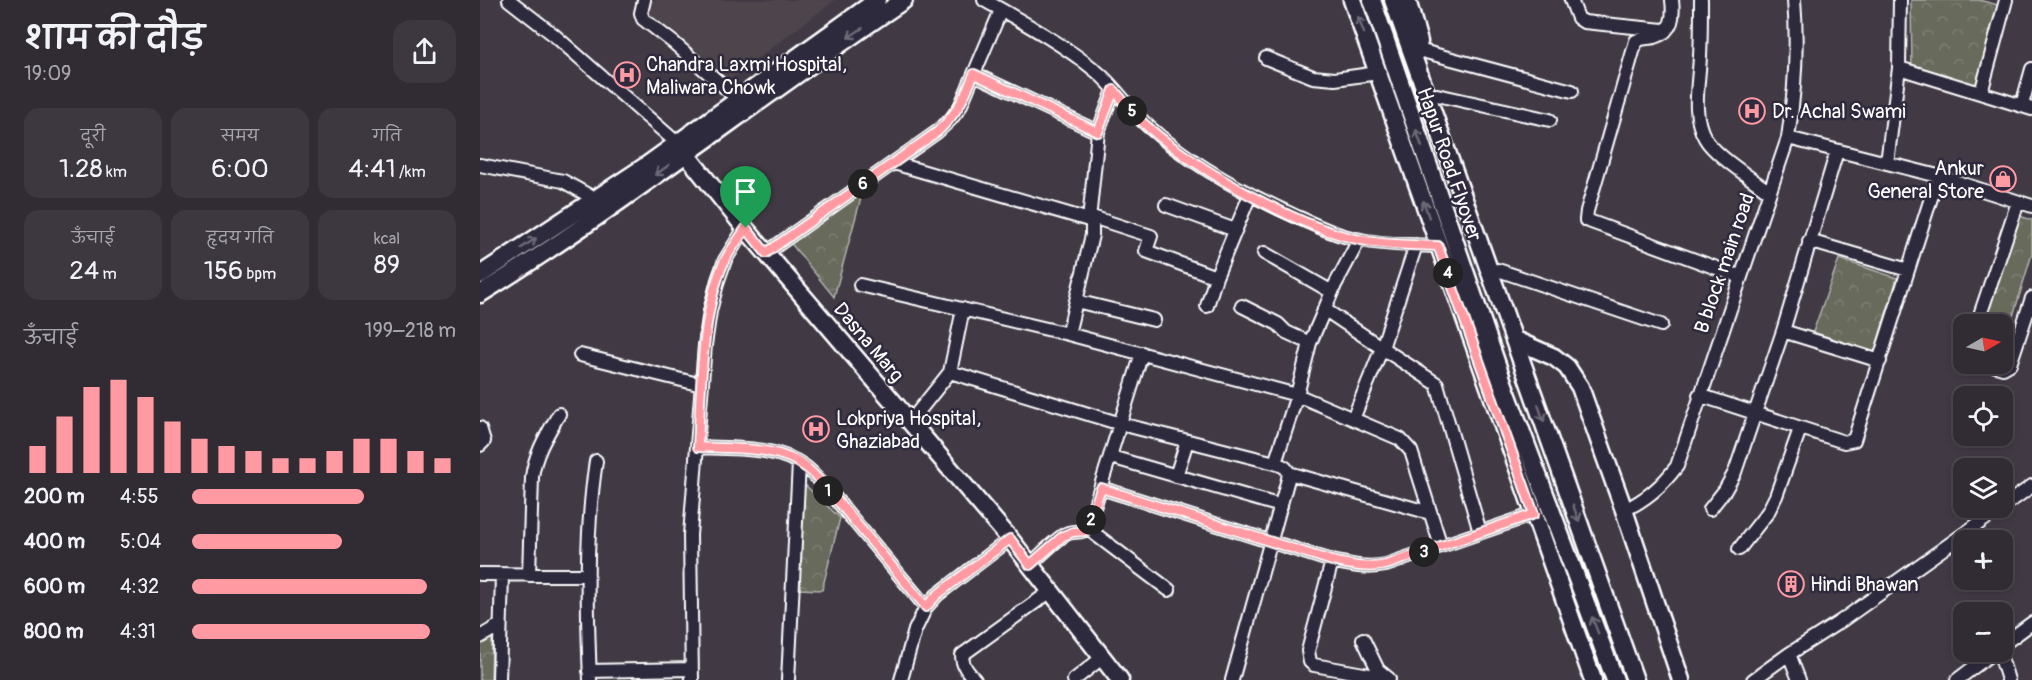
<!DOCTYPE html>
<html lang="hi">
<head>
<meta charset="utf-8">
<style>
	body { margin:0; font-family:Pangolin,"Playpen Sans Deva",sans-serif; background:#3d3840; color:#f1f3f6; height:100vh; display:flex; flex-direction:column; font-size:22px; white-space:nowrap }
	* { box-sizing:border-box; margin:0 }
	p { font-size:20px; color:#a8a7ac }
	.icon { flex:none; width:33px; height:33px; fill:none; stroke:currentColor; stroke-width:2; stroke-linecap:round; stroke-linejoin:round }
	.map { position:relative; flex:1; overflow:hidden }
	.drawer { display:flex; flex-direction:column; background:#312c34; width:480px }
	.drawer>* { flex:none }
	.needle { width:39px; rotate:81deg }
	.tools { position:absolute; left:1473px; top:314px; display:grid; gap:12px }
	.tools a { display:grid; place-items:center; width:60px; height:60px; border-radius:12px; background:#312c34; box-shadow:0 3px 9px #0003,0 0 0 2px #4c484f; font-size:30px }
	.pin { position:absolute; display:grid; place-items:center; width:51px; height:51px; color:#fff; margin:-62px -26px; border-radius:50% 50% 50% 0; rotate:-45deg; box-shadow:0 0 6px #0007 }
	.pin .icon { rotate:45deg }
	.km { position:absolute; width:30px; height:30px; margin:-15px; border-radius:50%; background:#222; color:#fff; font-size:16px; line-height:30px; text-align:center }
	.round { display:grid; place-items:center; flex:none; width:63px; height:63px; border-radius:18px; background:#3d3840 }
	.head { display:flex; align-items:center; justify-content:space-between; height:102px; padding:0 24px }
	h1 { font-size:33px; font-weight:600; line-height:45px }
	.metrics { display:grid; grid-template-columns:repeat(3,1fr); gap:9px; height:102px; padding:6px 24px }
	.metrics div { display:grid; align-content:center; border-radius:15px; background:#3d3840; text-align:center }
	.metrics b { font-size:26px; font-weight:600 }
	.metrics small { font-size:16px; font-weight:400 }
	.metrics p { font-size:16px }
	.chart { height:168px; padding:12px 24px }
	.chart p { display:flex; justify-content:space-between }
	.chart svg { width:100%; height:108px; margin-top:6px; stroke:#ff9aa2; stroke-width:6 }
	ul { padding:0 24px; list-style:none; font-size:20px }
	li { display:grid; grid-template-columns:96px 72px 1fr; align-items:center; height:45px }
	li i { height:15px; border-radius:8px; background:#ff9aa2 }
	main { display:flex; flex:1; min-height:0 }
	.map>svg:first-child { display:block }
</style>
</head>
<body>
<main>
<section class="drawer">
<div class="head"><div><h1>शाम की दौड़</h1><p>19:09</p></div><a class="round"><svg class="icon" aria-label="share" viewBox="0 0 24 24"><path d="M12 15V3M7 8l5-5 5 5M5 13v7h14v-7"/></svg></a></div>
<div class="metrics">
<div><p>दूरी</p><b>1.28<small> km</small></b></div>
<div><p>समय</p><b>6:00</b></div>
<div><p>गति</p><b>4:41<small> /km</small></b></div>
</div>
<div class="metrics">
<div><p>ऊँचाई</p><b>24<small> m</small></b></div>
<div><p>हृदय गति</p><b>156<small> bpm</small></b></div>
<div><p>kcal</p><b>89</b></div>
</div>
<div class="chart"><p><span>ऊँचाई</span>199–218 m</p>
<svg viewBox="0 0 160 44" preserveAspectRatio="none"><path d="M5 44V33M15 44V21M25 44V9M35 44V6M45 44V13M55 44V23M65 44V30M75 44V33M85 44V35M95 44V38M105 44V38M115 44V35M125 44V30M135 44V30M145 44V35M155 44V38"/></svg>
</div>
<ul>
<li><b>200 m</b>4:55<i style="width:65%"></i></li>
<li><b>400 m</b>5:04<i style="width:57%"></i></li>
<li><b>600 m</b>4:32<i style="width:89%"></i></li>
<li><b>800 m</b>4:31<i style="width:90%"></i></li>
</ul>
</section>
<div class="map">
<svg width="1552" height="680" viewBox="0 0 1552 680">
	<defs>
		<pattern id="park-crowns" width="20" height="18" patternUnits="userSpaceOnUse" patternTransform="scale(1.5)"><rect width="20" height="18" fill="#676a5c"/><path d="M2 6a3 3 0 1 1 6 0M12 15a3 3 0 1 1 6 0" fill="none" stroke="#7e8074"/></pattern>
	</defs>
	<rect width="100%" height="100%" fill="#413a45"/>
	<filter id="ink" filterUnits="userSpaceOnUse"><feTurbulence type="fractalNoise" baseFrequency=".0167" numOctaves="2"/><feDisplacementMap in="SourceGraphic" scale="12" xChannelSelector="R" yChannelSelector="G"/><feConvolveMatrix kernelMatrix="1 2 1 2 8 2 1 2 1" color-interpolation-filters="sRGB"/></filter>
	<g filter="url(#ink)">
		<!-- built -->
		<path fill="#4d454b" d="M168,0H355L245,83L166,11Z"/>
		<!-- park -->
		<path fill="url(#park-crowns)" stroke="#b3b4ae" stroke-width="1.5" d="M1431,0H1499L1518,5L1495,88L1432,69Z
			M382,194L354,297L309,241Z
			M1533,214L1552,220V254L1523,349L1522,324H1501Z
			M1359,259L1417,278L1394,353L1333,332Z
			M323,483L360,518L342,590L318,589Z
			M10,637L12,641L11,680H0V644Z"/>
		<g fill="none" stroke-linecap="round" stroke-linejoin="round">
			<!-- street casing -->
			<g stroke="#fff" stroke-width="16">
				<path id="street" d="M29,0L74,35L197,143
					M164,0L161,13L163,19L194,43L258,99
					M504,0C541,21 583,44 616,71C636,87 649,110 669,127C711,164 762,192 813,215C835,225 857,236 881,240C906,245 933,245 958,246
					M1091,0L1098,18L1104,22L1183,30
					M1192,0C1194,16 1193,31 1175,37C1168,39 1163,37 1156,41L1107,211L1106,220L1261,277
					M1221,0C1221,19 1221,37 1220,56C1219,83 1211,114 1225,138C1234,155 1273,179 1289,192
					M942,51L1092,91
					M786,58L833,77L855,79L898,73
					M1419,68L1552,109
					M494,74L618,132
					M1501,93L1526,0
					M957,95L1070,120
					M1542,105L1552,69
					M1308,138L1458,176L1552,206
					M414,163L609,220L612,224V235L588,334
					M1407,163L1419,68L1420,0
					M0,165L83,181L115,199
					M686,205L755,230
					M609,216L671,236L666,251L736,277L770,195
					M609,220L618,132L634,90
					M1329,241L1428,270
					M936,245L902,348L957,384L1000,532
					M286,253L457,132L471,119L480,107L521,10
					M784,253L852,292
					M1018,270L1181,325
					M380,285L588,334L817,395L920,439L931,451L961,546
					M596,301L674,320
					M727,306L736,277
					M762,306L798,324L806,332L830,343
					M844,309L902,348L873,419
					M1497,324L1538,202
					M1303,331L1400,361
					M100,355L222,385
					M1506,363L1523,368L1530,364L1552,298
					M470,372L641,424L795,463
					M1219,395L1364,442L1374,440L1458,176
					M430,422L470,372L483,309
					M0,428L4,441L0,445
					M217,447C253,449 300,445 328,469C334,474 340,481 345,486L446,607
					M631,457L801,506
					M809,473L950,513
					M696,476L707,441
					M621,488L852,561C871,565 887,569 906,565L1054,514
					M1522,507L1552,486
					M1230,509L1245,490L1255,472L1303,331L1357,151
					M1144,510C1166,500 1183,485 1197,466L1308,138C1315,92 1318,47 1314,0
					M607,528L689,590
					M1259,549L1288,512L1296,496L1320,429
					M852,561L828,651L830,662L834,665L906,678
					M550,565C561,555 572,543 584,535C595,528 602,537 609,524L662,353
					M0,574L108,575
					M49,575L52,477C55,453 67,435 79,414
					M0,637L20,625
					M883,639L898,670L909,679
					M1522,645L1552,623
					M1519,651L1528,680
					M1309,654L1319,680
					M109,671L211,669
					M19,680L22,575
					M110,680C107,607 105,534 116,461
					M212,680L210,535L225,345L230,311L238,280L245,260L265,228
					M308,680L319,463
					M421,680L435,630L446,607L457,595L530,539
					M495,680C488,672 482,666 482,655L571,591
					M594,680L623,657
					M752,680L808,479C810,468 804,466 795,463L817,395L830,343L855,285L879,240
					M1273,680L1309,654L1361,621L1522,507
					M1477,680L1515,651"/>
			</g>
			<!-- secondary casing -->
			<g stroke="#fff" stroke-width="21">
				<path id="secondary" d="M872,0L1113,680
					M892,0L1024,385L1135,680
					M913,0L1155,680
					M927,0L939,42
					M197,143L265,228L530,539L640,680
					M0,275L167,165L397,0
					M0,294C146,203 281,96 424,0
					M1035,340L1074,357L1087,367L1100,387L1144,510L1201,680"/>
			</g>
			<!-- street -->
			<use href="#street" stroke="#2f2a3d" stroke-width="12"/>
			<!-- secondary -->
			<use href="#secondary" stroke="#2f2a3d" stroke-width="16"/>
		</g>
		<!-- one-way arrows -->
		<defs><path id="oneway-shaft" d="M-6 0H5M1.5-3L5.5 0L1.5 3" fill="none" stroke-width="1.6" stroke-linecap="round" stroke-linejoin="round" transform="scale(1.5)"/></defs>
		<g stroke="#6d6a77">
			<use href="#oneway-shaft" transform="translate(881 25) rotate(-110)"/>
			<use href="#oneway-shaft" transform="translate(375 33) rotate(146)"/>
			<use href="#oneway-shaft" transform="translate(939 138) rotate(-109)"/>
			<use href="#oneway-shaft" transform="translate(182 170) rotate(144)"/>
			<use href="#oneway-shaft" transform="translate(946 209) rotate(-109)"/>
			<use href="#oneway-shaft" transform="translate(49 243) rotate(-34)"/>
			<use href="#oneway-shaft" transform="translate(1061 413) rotate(71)"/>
			<use href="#oneway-shaft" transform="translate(1096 513) rotate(70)"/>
			<use href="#oneway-shaft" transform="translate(1115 625) rotate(-111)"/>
		</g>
	</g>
	<g fill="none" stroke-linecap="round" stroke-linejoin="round" filter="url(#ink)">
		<!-- route casing -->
		<g stroke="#fff" stroke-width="12">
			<path id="route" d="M494,74L618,132L634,90C642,99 649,109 658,118C704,163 817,228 881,240C906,245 933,245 958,246L1054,514L906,565C887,569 871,565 852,561L621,488L606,531L593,532L583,536L550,565L530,539L457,595L446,607L345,486C340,481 334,474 328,469C300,445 252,449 218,447C221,391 221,309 245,260C251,249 259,239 266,228L286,253L457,132C477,114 484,98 494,74Z"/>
		</g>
		<!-- route -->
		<use href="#route" stroke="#ff9aa2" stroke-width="8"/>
	</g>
	<!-- icons -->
	<defs>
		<g id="hospital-ring" transform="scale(1.35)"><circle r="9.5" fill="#2f2a3d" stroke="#ff9aa2" stroke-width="1.5"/><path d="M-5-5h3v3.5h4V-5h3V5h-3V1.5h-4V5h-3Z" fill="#ff9aa2"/></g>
		<g id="shop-ring" transform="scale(1.35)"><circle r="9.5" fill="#2f2a3d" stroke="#ff9aa2" stroke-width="1.5"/><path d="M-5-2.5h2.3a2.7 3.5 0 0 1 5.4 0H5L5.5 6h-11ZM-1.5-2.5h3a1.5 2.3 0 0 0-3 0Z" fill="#ff9aa2"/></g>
		<g id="building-ring" transform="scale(1.35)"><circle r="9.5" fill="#2f2a3d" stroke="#ff9aa2" stroke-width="1.5"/><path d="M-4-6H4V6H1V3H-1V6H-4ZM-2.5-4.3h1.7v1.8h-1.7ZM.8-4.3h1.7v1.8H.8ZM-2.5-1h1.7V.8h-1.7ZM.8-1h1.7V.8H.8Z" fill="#ff9aa2"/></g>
	</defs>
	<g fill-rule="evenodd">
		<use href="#hospital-ring" x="147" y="75"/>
		<use href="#hospital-ring" x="1272" y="111"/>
		<use href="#shop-ring" x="1523" y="179"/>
		<use href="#hospital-ring" x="336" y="429"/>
		<use href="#building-ring" x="1311" y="584"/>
	</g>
	<g text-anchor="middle" stroke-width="5" stroke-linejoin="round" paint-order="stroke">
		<!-- poi labels -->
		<g font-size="20" fill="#fff" stroke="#2f2a3d" text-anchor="start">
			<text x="166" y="71">Chandra Laxmi Hospital,<tspan x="166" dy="23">Maliwara Chowk</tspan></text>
			<text x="1292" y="118">Dr. Achal Swami</text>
			<text x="1504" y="175" text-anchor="end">Ankur<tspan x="1504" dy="23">General Store</tspan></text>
			<text x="356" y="425">Lokpriya Hospital,<tspan x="356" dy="23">Ghaziabad</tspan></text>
			<text x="1330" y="591">Hindi Bhawan</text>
		</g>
		<!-- street labels -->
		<g font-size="20" fill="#fff" stroke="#2f2a3d">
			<text transform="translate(970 164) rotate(71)" y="7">Hapur Road Flyover</text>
			<text transform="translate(1244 263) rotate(-71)" y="7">B block main road</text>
			<text transform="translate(389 342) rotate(50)" y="7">Dasna Marg</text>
		</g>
	</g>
</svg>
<div class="tools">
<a><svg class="needle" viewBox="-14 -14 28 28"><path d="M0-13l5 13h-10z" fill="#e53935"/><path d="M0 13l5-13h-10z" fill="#a8a7ac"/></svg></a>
<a><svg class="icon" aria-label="locate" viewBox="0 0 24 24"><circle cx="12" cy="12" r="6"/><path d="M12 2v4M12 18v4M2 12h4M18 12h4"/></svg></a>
<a><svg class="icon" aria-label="layers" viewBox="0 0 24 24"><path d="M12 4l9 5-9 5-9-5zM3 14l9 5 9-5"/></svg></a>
<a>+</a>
<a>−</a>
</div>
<div class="pin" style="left:266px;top:228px;background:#1e9e55"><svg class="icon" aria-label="arrive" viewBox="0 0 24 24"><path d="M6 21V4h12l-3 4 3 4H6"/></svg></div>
<b class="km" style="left:348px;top:491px">1</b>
<b class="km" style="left:611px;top:520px">2</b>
<b class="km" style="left:944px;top:552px">3</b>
<b class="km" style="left:968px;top:273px">4</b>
<b class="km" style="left:652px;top:111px">5</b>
<b class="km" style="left:383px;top:184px">6</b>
</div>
</main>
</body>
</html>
